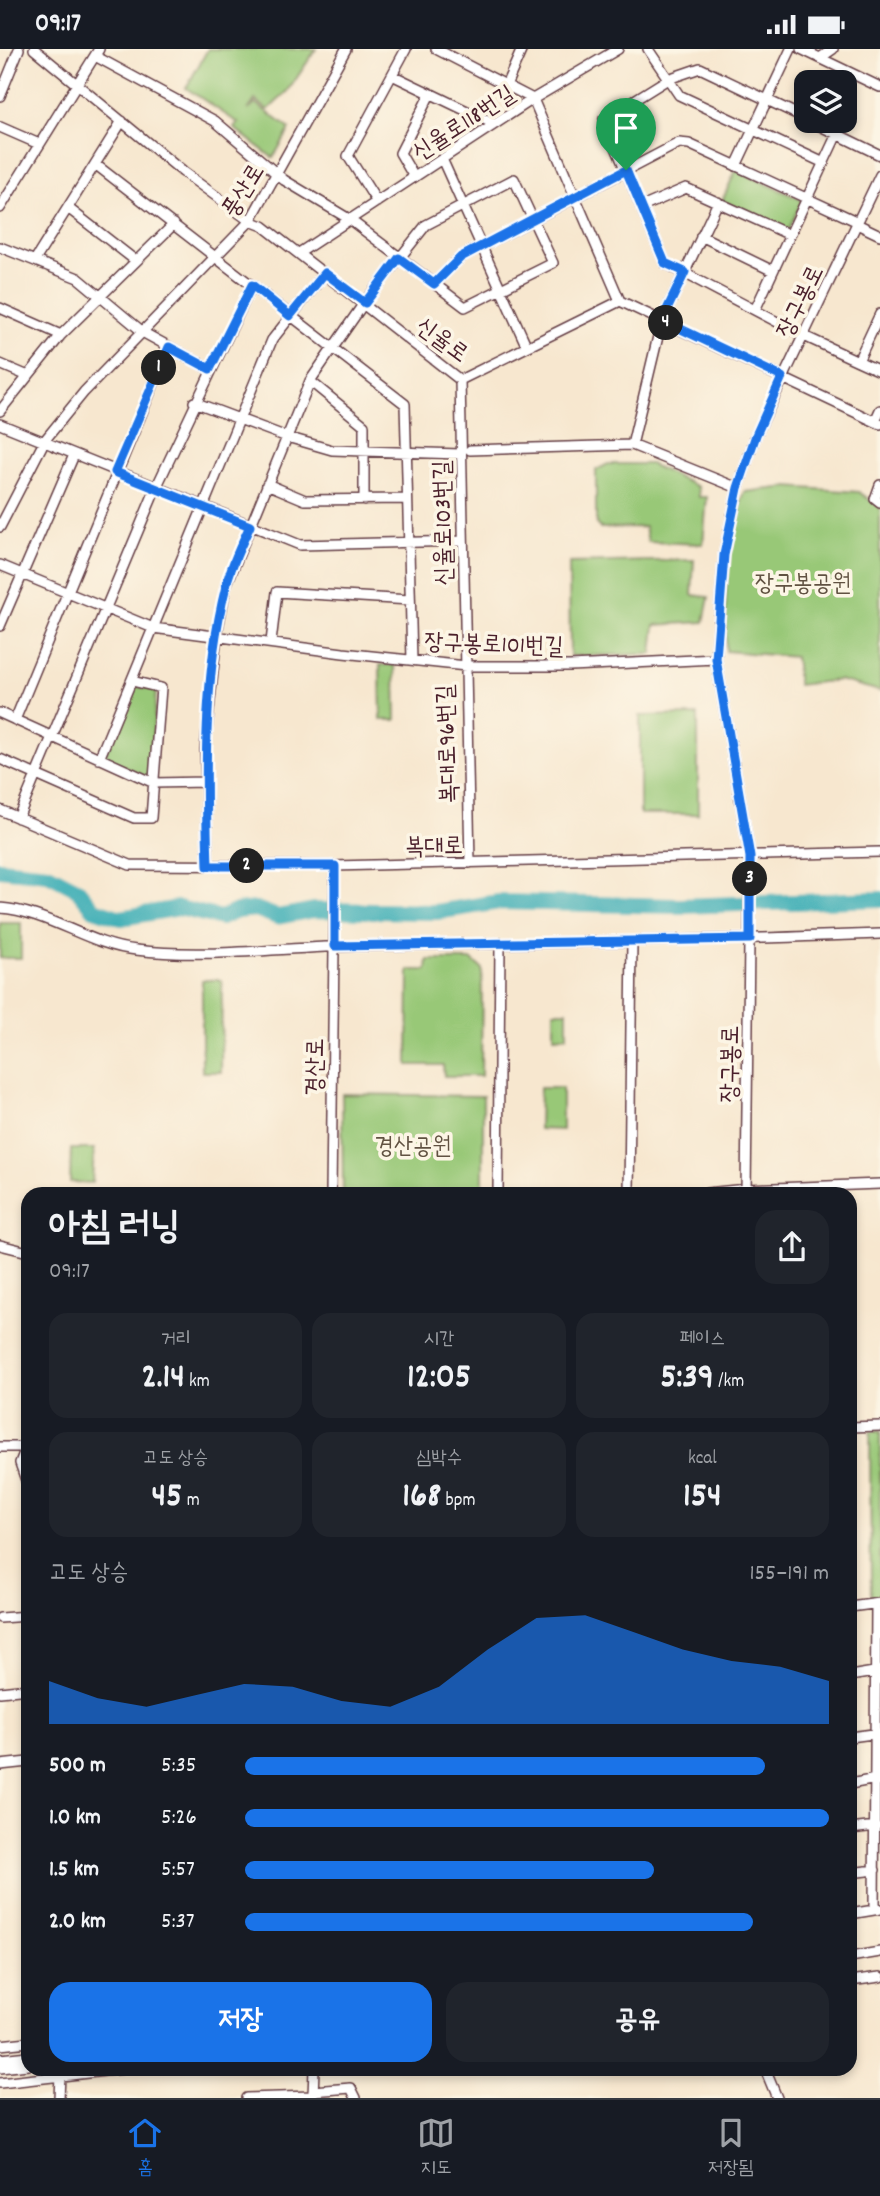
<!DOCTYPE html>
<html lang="ko">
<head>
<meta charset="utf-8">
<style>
	body { margin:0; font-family:Dekko,"Poor Story",sans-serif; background:#20242c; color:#f1f3f6; height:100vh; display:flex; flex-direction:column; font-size:26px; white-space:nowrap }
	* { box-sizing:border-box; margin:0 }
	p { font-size:23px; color:#9ea1a6 }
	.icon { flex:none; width:38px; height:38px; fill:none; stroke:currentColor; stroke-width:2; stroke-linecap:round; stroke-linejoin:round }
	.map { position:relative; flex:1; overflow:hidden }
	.details { position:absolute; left:21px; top:1138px; width:836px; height:889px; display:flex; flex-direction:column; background:#171b24; border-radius:21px; box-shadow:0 4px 10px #0003 }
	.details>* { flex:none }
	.buttons { position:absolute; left:794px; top:21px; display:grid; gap:14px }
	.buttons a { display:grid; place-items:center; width:63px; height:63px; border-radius:14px; background:#171b24; box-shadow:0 4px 10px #0003; font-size:35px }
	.pin { position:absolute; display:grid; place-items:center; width:60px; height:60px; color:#fff; margin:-72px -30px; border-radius:50% 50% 50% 0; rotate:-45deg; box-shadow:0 0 7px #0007 }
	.pin .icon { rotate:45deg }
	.km { position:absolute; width:35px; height:35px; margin:-18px; border-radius:50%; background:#222; color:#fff; font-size:19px; line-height:35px; text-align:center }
	.round { display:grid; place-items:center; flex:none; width:74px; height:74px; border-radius:21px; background:#20242c }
	.overview { display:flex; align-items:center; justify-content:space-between; height:119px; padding:0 28px }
	h1 { font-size:38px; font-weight:700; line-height:52px }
	.figures { display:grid; grid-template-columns:repeat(3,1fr); gap:10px; height:119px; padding:7px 28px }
	.figures div { display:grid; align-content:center; border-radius:18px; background:#20242c; text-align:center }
	.figures b { font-size:35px; font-weight:700 }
	.figures small { font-size:19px; font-weight:400 }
	.figures p { font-size:19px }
	.chart { height:196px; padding:14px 28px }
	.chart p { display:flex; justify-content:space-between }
	.chart svg { width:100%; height:126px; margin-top:7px; fill:#1a73e8; opacity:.7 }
	.cta { display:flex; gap:14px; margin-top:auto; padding:14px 28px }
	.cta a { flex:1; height:80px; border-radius:21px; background:#1a73e8; color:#fff; font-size:28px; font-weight:700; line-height:80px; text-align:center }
	.cta a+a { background:#20242c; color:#f1f3f6 }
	ul { padding:0 28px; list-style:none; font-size:23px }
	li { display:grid; grid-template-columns:112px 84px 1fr; align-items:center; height:52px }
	li i { height:18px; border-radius:9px; background:#1a73e8 }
	.status { display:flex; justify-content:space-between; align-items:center; height:49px; padding:0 35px; background:#171b24; direction:ltr }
	.status svg { height:19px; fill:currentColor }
	.tabs { display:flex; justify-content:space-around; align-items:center; height:98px; border-top:2px solid #363941; background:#171b24; font-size:19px; color:#9ea1a6 }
	.tabs a { display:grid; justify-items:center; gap:4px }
	.tabs .active { color:#1a73e8 }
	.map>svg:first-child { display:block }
</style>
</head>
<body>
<div class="status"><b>09:17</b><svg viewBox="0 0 49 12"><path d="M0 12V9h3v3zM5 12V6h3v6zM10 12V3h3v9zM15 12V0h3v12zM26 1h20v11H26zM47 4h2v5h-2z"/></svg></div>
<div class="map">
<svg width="880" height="2049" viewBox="0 0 880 2049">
	<rect width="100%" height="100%" fill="#fcf5e5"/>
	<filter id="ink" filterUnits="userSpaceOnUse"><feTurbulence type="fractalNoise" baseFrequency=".0143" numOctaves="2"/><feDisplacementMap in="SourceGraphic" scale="14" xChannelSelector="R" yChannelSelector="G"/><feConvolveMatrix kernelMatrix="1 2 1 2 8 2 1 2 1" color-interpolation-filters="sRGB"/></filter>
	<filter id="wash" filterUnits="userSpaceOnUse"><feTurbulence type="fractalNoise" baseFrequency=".00686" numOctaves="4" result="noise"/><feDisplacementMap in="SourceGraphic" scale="28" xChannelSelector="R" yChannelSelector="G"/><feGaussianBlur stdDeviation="1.57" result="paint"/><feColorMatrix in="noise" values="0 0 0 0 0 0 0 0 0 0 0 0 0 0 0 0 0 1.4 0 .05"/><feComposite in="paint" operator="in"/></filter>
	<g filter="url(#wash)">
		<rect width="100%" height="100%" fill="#f7e7cf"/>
		<!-- green -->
		<path fill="#98c877" stroke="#717451" stroke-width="2" d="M208,0H316L288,42L268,61L255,51L248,61L255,54L290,80L273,109L234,79L238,74L186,39Z
			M736,121L802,151L788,182L722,152Z
			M608,415H650L698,438L699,448H707L703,495L648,493L645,478L600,479L596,475V421Z
			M788,438L859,443L880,458V642L839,631L798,636L795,608L726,602C724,549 725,492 745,443Z
			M694,511L692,546L709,548L704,573L655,576L652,605L570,607L569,514Z
			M380,616H395L396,671H381Z
			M135,637L156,641L150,730L104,708Z
			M698,666V765H640V667Z
			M0,874H21V909H0Z
			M428,911H472L482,920L481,1027H444L443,1016H408L409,921H427Z
			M202,931H222L221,1023H202Z
			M554,962H567V987L554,988Z
			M540,1039H562V1081L539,1080Z
			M342,1045L483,1047V1144H343Z
			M71,1100H94L92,1134L70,1133Z
			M880,1382V1549L871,1550L870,1383Z"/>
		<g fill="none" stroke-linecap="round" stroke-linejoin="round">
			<!-- river -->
			<path stroke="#3daeb6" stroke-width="16" d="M0,820L48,825L77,840L94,860L121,869L179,859L221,869L237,862L256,860L277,868L314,861L436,863L499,853L680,857L880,850"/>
		</g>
	</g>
	<g filter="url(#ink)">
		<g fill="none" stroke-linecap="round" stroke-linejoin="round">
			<!-- minor casing -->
			<g stroke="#643d44" stroke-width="12">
				<path id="minor" d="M34,0L183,123L250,172L263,177L460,331
					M436,0L533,50L620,252
					M648,0L679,46L824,114
					M801,0L880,38
					M95,7L215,72L284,131L349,170L465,258L553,214L514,130L426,176L364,254L310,332L226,537L217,585L205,700L208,817
					M820,9L833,0
					M392,26L494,75
					M507,34L522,0
					M0,47L19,0
					M807,70L700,19L668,30L604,70L665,214L804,287L858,312
					M810,72L880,106
					M0,78L39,95
					M442,110L527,298
					M95,115L405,355L412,611
					M736,117L791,0
					M414,128L400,104L430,45
					M377,153L348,107L406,0
					M642,158L686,139L790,186
					M0,159L99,0
					M68,159L136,212
					M857,175L880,186
					M701,187L773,222
					M0,198L78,229L144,284L210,320
					M299,204L533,50L618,0
					M35,211L122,72
					M434,235L461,208L679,94L689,95L858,173
					M0,259L61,286
					M755,261L837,85
					M880,265L858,312L880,322
					M662,271L718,153
					M0,315L28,327
					M460,331L470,814
					M460,331L620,252L880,375
					M310,332L364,376V451
					M194,353L287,388L332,401L460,405
					M0,362L61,286L174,175
					M875,372L880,361
					M0,375L300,496L462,492
					M632,396L660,279
					M470,401L632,396L738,439
					M267,435L305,451L407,450
					M880,436L875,450L880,454
					M0,478L45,391L84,343L250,172L346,0
					M0,516L153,579L343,604L466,617H570L716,610
					M0,577L74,406
					M271,593L277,543L410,551
					M0,664L154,734L205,733
					M15,671L169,298
					M0,710L134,769H151L161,639L132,632
					M99,710L272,291L325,224
					M0,761L130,816L335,817L880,803
					M18,769L156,439L252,236
					M0,859C48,862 88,896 136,901C209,910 284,898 357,897C532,894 706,892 880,885
					M331,1144L335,817
					M498,1144L500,895
					M629,1144L632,893
					M707,1144L746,1140L880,1135
					M746,1144L750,808L716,610L724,506L738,439L756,386L880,126
					M0,1196L28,1203
					M850,1378L880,1377
					M28,1394L20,1414L28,1437
					M0,1398H28
					M850,1558L880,1554
					M0,1569L28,1567
					M850,1627L880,1622
					M0,1643L28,1640
					M850,1688L880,1684
					M0,1716L28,1713
					M850,1735L876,1730
					M850,1780L876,1777
					M850,1824L875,1821
					M874,1861L876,1555
					M850,1865L880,1860
					M850,1908L880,1903
					M850,1932L880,1928
					M0,1996L28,1993
					M0,2010L28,2007
					M0,2019L28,2016
					M765,2020L777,2049
					M0,2034L123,2020
					M313,2042L351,2039L356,2049
					M313,2047L314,2020
					M59,2049L60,2026
					M246,2049L313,2047"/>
			</g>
			<!-- minor -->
			<use href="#minor" stroke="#fff" stroke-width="9"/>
		</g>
	</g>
	<g fill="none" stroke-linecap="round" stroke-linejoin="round" filter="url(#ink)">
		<!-- route casing -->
		<g stroke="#fff" stroke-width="14">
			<path id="route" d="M626,121L665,214L685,223L662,271L782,328L756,386L738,439L724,506L716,610L750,808V890L335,897V817H208C205,724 203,628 226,537C231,516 241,496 250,477L115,423L169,298L210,320L252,236L290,267L325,224L365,254L399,209L434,235L461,208Z"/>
		</g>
		<!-- route -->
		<use href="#route" stroke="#1a73e8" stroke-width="9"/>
	</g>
	<g text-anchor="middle" stroke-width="7" stroke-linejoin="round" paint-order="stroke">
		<!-- street labels -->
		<g font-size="24" fill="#4a1f2b" stroke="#fcf5e5">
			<text transform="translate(463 73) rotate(-33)" y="8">신율로118번길</text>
			<text transform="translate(242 141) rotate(-58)" y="8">풍산로</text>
			<text transform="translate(799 252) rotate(-64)" y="8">장구봉로</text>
			<text transform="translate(443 290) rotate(36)" y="8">신율로</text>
			<text transform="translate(442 474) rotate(-91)" y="8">신율로103번길</text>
			<text transform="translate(494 594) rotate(2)" y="8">장구봉로101번길</text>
			<text transform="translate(446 695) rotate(-92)" y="8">복대로96번길</text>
			<text transform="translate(434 796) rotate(-1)" y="8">복대로</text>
			<text transform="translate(729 1015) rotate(-89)" y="8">장구봉로</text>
			<text transform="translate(314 1018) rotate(-89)" y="8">경산로</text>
		</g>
		<!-- park labels -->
		<g font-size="24" fill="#615242" stroke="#fcf5e5">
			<text x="803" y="541">장구봉공원</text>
			<text x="413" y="1104">경산공원</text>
		</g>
	</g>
</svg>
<div class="buttons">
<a><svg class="icon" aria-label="layers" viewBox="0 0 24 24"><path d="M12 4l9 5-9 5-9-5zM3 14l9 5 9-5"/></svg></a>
</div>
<div class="pin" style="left:626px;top:121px;background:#1e9e55"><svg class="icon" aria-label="arrive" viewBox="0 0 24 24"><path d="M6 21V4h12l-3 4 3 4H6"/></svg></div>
<b class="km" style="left:159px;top:319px">1</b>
<b class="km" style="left:247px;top:817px">2</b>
<b class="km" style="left:750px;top:830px">3</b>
<b class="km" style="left:666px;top:274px">4</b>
<section class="details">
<div class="overview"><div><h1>아침 러닝</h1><p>09:17</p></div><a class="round"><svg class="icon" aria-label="share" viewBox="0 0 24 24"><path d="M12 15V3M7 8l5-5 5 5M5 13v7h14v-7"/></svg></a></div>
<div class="figures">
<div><p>거리</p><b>2.14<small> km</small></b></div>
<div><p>시간</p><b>12:05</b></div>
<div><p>페이스</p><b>5:39<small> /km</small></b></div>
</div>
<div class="figures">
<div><p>고도 상승</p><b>45<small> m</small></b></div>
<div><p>심박수</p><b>168<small> bpm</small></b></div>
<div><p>kcal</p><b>154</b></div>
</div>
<div class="chart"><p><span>고도 상승</span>155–191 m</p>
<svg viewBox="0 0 160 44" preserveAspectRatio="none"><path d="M0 44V29L10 35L20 38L30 34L40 30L50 31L60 36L70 38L80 31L90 18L100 7L110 6L120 12L130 18L140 22L150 24L160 29V44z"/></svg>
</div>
<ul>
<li><b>500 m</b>5:35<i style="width:89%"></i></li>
<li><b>1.0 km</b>5:26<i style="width:100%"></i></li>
<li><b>1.5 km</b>5:57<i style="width:70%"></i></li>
<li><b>2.0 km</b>5:37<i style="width:87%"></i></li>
</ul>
<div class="cta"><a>저장</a><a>공유</a></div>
</section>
</div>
<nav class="tabs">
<a class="active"><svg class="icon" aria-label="home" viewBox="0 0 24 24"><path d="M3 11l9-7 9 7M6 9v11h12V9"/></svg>홈</a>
<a><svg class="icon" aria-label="map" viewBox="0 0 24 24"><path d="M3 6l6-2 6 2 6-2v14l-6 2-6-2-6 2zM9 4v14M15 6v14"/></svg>지도</a>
<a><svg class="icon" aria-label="saved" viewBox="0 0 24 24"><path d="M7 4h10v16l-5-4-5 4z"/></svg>저장됨</a>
</nav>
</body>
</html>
